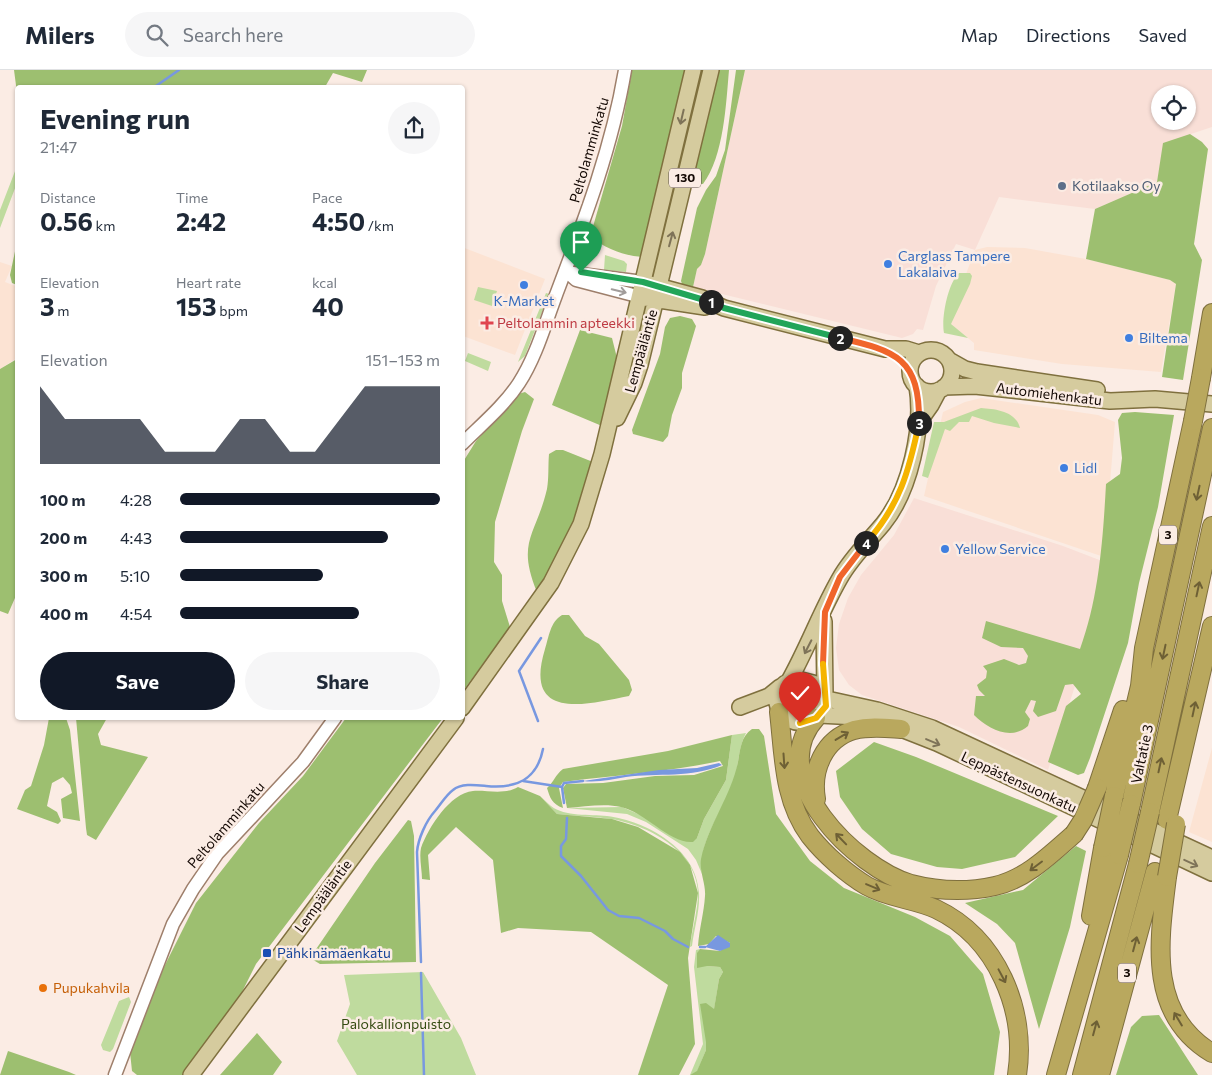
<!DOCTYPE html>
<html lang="en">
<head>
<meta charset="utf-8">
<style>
	body { margin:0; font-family:Commissioner,sans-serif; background:#f6f6f7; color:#1f2937; height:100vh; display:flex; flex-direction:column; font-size:19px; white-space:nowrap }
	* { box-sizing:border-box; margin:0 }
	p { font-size:16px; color:#747a83 }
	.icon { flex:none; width:28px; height:28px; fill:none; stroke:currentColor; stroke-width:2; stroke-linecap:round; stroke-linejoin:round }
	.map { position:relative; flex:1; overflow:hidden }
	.sheet { position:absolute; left:15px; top:15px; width:450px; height:635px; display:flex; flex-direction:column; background:#fff; border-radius:5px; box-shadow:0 1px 4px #0004 }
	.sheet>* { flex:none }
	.controls { position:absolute; left:1151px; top:15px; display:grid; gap:10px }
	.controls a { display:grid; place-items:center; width:45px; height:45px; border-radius:50%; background:#fff; box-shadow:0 1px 4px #0004; font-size:25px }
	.pin { position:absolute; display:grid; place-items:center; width:42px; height:42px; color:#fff; margin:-51px -21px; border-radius:50% 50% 50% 0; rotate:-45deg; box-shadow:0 0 5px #0007 }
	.pin .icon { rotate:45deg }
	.km { position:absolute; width:25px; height:25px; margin:-12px; border-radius:50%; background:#222; color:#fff; font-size:14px; line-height:25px; text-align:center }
	.round { display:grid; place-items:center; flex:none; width:52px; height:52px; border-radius:26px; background:#f6f6f7 }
	.summary { display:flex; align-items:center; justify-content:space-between; height:85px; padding:0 25px }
	h1 { font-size:28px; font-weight:700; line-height:38px }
	.stats { display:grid; grid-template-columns:repeat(3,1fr); gap:8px; height:85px; padding:5px 25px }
	.stats div { display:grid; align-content:center }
	.stats b { font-size:25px; font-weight:700 }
	.stats small { font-size:14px; font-weight:400 }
	.stats p { font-size:14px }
	.chart { height:140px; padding:10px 25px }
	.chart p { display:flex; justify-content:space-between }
	.chart svg { width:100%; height:90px; margin-top:5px; fill:#111827; opacity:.7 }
	.button { display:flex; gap:10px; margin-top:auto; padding:10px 25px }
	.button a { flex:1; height:58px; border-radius:30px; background:#111827; color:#fff; font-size:20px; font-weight:700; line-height:58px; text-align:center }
	.button a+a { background:#f6f6f7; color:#1f2937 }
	ul { padding:0 25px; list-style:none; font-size:16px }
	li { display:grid; grid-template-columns:80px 60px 1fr; align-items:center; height:38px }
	li i { height:12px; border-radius:6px; background:#111827 }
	header { display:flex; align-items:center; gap:30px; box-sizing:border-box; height:70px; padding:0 25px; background:#fff; border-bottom:1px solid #e0e1e3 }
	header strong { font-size:24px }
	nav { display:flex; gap:28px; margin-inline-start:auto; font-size:18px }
	.search { width:350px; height:45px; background:#f6f6f7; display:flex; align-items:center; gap:12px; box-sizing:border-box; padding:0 18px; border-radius:28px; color:#747a83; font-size:19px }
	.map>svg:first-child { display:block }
</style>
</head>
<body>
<header>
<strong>Milers</strong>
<div class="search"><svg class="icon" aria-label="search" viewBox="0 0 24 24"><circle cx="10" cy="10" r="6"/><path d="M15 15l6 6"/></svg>Search here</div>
<nav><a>Map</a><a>Directions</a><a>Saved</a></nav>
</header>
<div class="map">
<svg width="1212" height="1005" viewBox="0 0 1212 1005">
	<rect width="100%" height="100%" fill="#fbece4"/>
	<!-- built -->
	<path fill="#fce3d3" d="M462,177L545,209L515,285L463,266Z
		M987,177L1025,178L1086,189L1170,210L1176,214L1161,302L1062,294L974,280V273L948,252L975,180Z
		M0,192L12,196L5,212L18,217L17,288L0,299Z
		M981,328L1098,345L1115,352L1104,487L924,426L943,342L965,332Z
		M1212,678V772L1189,762Z"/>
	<!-- industrial -->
	<path fill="#f9dfd7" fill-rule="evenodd" d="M745,0H1212V57L1164,73L1157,112L1095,139L999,127L975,180L956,174L936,216L923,260L917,259L913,264L902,268L693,217L697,199L701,195L705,184ZM1160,24H1188V51H1160Z
		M914,428L1063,476L1102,491L1091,566L1048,700L959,657L862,625L849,615L839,600L836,578L839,554L848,528L861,505L894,465Z"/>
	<!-- green -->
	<path fill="#bfdb9e" d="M17,96V113L0,158V140Z
		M605,185L624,191L627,194L626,202L604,200Z
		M959,203H970L972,206L970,214L951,254L968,268L944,263C941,248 948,213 959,203Z
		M478,217L497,221L492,236L474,230Z
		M546,223L549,224L525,286L518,292Z
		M468,283L491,292L488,301L465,291Z
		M981,338C995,339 1016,341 1020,358L994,353L972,346L969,352H959L950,361L945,359L928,408L922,406L934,352H944Z
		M746,663C738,678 739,695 734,711C723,742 698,770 702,804L696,790L688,779L646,752L627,744L567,738L622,737L645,747L661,759L697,768L704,749L726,710L732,665Z
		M540,726C544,729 547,733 551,736C565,747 590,744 607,746C647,751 697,779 699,823C700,841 694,859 692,876L690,877C692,860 698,840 698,823C697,781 648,755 611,749C593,746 575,746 557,744Z
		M700,879L697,884L707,896L720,897L723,902L719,909L714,940L709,938L706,980L697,1002L690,1005L703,974L694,897L696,880Z
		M423,902L461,968L476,1005H357L337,971L350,934L344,905Z
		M129,927L131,932L113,979L110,982L103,980L101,975L119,931Z"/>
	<!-- forest -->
	<path fill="#9dbf70" d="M14,0H367L362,12L333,3L325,17L18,18L17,23Z
		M632,0H688L643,187C623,186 606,178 590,167L622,56Z
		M716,0H729C726,34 724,86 703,114L691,113Z
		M736,0H745L705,184L701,195L697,199L693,217L682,214L681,211L697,138L706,120L716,106L725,80Z
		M1190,64L1202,72L1208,79L1194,174L1202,190L1183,310L1162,307L1176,214L1170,210L1086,189L1095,139L1157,112L1163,73Z
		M17,172V215L12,213L10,205Z
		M680,246L692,249L696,256L682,303V318L672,345L668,366L663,372L633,364L632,360L660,284L665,257L670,248Z
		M580,260L612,268L617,288L602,356L552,335Z
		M17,289L18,521L8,544L0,541V299Z
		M525,322L534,329L522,361L495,452L494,492L502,505V531L510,557L463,621V392L476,371L518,324Z
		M1135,342L1174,345L1158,437L1139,513L1128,573L1090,688L1084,703L1078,705L1048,692L1066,636L1081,624L1073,614L1065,615L1056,641L1038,647L1033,641L1036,631L1031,630L1025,642L1030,649L1028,656C1011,671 988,659 974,645L976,626H985L979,620L977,615L986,608L987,601L983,596L1004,589L1019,595L1026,593L1028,586L1023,578L1001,577L982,568L986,551L1080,579C1099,527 1103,469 1106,414L1120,404L1122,388L1118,350L1122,343Z
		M556,380H563L593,392L567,472L537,522C516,471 536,466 547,419C549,408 548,395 549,384Z
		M562,545H569L585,566L599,574L629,610L632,620L629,626C585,635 523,651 545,579C549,567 550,552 562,545Z
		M49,648H66L70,660L80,751L63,748L61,729L72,723L70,715L63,707L52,713L47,736L57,742L61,751L58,754L17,739L25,720L31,716L44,675Z
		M76,648H107L98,664L101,675L148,687L96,770L87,765L86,758Z
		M346,648H443L256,894L239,928L183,1005H137L132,1001L130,982L162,901L196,833L259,753L303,706Z
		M752,659H759L764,666L776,744L810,791L844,818L915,847L950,866L983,904L1000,962L994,1005H690L697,1001L706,980V972L700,934L706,933L714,939L719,909L723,902L720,897L707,896L697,898V883L700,879L720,881L730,873L716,866L709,874L698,876C699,859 704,843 705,826C706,814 699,801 701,789C708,755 731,726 738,692C740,680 741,666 752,659Z
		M732,665L726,710L704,749L697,768L693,772C670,774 645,742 621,737C604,733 584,737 567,738L563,718L566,714L603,713L655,706L694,705L723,696L720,691C669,702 615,705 563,712L559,718L563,738C552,734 550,728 547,718C554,712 555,705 563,699L668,681Z
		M874,672L916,687L1058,746L1015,787L962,799L937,797L891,784L862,759L840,727L836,701Z
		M518,717L540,726L557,744L612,749L638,757L680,782L690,795L698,823L688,888L695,974L679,1005H638L668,915L591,862L518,858L501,863L493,790L456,757L428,785L430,810L422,809C422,800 419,787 421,778C428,758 450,723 473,721C487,720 505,725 518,717Z
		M408,750L411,751L414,766L416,892L320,894L310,888L375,793Z
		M1076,776L1086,781L1070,857L1039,959L1015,873L997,854L965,833L1023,820Z
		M1159,945L1198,1005H1116L1131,957L1142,946Z
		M257,963L282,992L273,1005H220Z
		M8,981L69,1002L76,1005H0Z"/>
	<!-- water -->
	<path fill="#7898e0" d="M719,693L722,695C692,708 658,703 626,707C612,709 598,713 583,711L659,700L697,698Z
		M718,865L730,873V877L720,881L705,877Z"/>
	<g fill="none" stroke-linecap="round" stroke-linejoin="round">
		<!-- stream -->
		<path stroke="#7898e0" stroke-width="2.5" d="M153,18L179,0
			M538,651L519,601L541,568
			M523,711L562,717L564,733
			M562,717L564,713L583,711
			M567,748L566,769L561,776V786L581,806L608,840L619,846L639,848L665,861L673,869L688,877
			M700,877H705
			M421,892L417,782C418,769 426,751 435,741C441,734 446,725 453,720C461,713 476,715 486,716C516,719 537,710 543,679
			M421,903L424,1005"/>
		<!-- minor casing -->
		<g stroke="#9e7f6b" stroke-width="15">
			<path id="minor" d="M565,202L643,212
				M567,202L576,210L641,227
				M462,374C481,355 504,336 519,313C536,287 545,254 556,225C584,151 612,78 625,0
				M115,1005L173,854L193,819L217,784L303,692L335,648"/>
		</g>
		<!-- major casing -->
		<g stroke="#7f703e" stroke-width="18">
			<path id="major" d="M650,214L702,228L724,238L885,279H906L919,283
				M646,228L705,237
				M910 301a21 21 0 1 1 42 0a21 21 0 1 1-42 0Z
				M949,290L965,299L977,302L1097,320
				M944,317L975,316L1110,331L1155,329L1212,334
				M617,348L634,313L640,295L711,0
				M919,352L931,335L939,320
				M824,551L825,625
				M797,609L813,613L827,629C825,638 821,646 812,650C780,664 759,616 797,609Z
				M789,611C808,577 821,541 840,508C851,488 868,472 883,454C910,421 924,357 917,316
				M827,629L877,640L932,658L1212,788
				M740,637L769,626L780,617
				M462,638L551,513L581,454L602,384L693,0
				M819,645L857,647L881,651L937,673L1212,803
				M191,1005L456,648"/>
		</g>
		<!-- highway casing -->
		<g stroke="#7f703e" stroke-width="20">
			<path id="highway" d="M1201,308L1212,243
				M779,642C784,685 783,730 810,766C825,785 847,804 867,816C888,828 914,829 936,839C997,868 1027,940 1017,1005
				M816,648C762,707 856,798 911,814C938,821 968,822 995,816C1026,809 1050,785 1074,764
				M1097,718L1123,640
				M1114,726L1140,616L1144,578L1193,351
				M816,729C811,700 824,669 854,660C870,656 886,658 901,659
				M1131,734L1212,358
				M1150,742L1212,456
				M1167,750L1212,556
				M1167,807C1159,871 1147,944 1212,983
				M1091,846L1103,778
				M1056,1005L1119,785
				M1082,1005L1138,794
				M1100,1005L1155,802"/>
		</g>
		<!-- minor -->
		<use href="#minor" stroke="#fff" stroke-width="12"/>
		<!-- major -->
		<use href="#major" stroke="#d5cb9e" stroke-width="15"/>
		<!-- highway -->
		<use href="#highway" stroke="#b9a85e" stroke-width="18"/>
		<!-- highway-bridge casing -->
		<g stroke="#7f703e" stroke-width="20" stroke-linecap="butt">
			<path id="highway-bridge" d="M1193,351L1201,308
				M1074,764L1083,750L1097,718
				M1103,778L1114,726
				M1119,785L1131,734
				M1138,794L1150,742
				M1167,807L1176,754"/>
		</g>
		<!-- highway-bridge -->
		<use href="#highway-bridge" stroke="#b9a85e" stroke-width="18"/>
	</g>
	<!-- one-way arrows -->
	<defs><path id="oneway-shaft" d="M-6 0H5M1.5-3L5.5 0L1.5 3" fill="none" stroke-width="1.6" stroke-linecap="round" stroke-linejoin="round" transform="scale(1.25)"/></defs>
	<g stroke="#7e7358">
		<use href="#oneway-shaft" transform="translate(682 47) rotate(103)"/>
		<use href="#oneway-shaft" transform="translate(671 169) rotate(-75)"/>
		<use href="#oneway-shaft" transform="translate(808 577) rotate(117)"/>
		<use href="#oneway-shaft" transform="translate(933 672) rotate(23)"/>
		<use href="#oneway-shaft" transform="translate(1191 793) rotate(25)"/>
	</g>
	<use stroke="#a19c9a" href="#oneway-shaft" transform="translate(619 221) rotate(14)"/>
	<g stroke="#6e6035">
		<use href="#oneway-shaft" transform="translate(1198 423) rotate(102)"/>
		<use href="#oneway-shaft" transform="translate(1198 519) rotate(-78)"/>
		<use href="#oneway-shaft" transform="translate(1164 582) rotate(102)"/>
		<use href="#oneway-shaft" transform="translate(1194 639) rotate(-78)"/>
		<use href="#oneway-shaft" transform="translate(842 666) rotate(-31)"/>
		<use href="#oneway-shaft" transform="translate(784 691) rotate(86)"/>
		<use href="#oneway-shaft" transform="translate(1160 695) rotate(-78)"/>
		<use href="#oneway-shaft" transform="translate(841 769) rotate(-134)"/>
		<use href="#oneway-shaft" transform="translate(1036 796) rotate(143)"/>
		<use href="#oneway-shaft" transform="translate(873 817) rotate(23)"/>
		<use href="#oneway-shaft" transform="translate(1135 874) rotate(-75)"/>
		<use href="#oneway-shaft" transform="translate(1002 906) rotate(62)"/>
		<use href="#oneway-shaft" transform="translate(1178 949) rotate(-121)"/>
		<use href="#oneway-shaft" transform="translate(1095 958) rotate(-75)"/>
	</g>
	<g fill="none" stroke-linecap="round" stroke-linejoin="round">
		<!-- split-1 casing -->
		<g stroke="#fff" stroke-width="10">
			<path id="split-1" d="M581,202L643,212L711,232"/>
		</g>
		<!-- split-2 casing -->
		<g stroke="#fff" stroke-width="10">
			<path id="split-2" d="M711,232L724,238L840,268"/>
		</g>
		<!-- split-3 casing -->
		<g stroke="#fff" stroke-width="10">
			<path id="split-3" d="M840,268C896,281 920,288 919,353"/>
		</g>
		<!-- split-4 casing -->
		<g stroke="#fff" stroke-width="10">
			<path id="split-4" d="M866,473C900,435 909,401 919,353"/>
		</g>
		<!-- split-5 casing -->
		<g stroke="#fff" stroke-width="10">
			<path id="split-5" d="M823,594L825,542L840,507L866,473"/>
		</g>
		<!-- split-6 casing -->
		<g stroke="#fff" stroke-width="10">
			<path id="split-6" d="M800,653L816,648L826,636L823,594"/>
		</g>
		<!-- split-1 -->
		<use href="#split-1" stroke="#22a559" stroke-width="6"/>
		<!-- split-2 -->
		<use href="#split-2" stroke="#22a559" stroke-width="6"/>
		<!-- split-3 -->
		<use href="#split-3" stroke="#f0652b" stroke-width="6"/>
		<!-- split-4 -->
		<use href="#split-4" stroke="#f5b400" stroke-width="6"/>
		<!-- split-5 -->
		<use href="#split-5" stroke="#f0652b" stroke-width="6"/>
		<!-- split-6 -->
		<use href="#split-6" stroke="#f5b400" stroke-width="6"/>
	</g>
	<!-- markers -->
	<circle fill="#5c6f8a" stroke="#fbece4" stroke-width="2" cx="1062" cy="116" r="5"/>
	<g fill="#3f7fe0" stroke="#fbece4" stroke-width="2">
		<circle cx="888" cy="194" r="5"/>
		<circle cx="524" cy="215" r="5"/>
		<circle cx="1129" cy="268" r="5"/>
		<circle cx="1064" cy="398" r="5"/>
		<circle cx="945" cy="479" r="5"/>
	</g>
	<path fill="#e0444e" stroke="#fbece4" stroke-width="2" d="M484.5 245.5h5v5h5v5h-5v5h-5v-5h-5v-5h5z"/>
	<rect fill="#1a4fb4" stroke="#fbece4" stroke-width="2" x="262" y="878" width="10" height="10" rx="2.5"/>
	<circle fill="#e8710a" stroke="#fbece4" stroke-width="2" cx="43" cy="918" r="5"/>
	<g text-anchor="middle" stroke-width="5" stroke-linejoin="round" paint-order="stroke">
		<!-- shield labels -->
		<g fill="#fbece4" stroke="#594c46" stroke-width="1">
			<rect x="669" y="98.5" width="32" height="19" rx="4"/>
			<rect x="1159" y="455.5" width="18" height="19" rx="4"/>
			<rect x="1118" y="893.5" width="18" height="19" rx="4"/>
		</g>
		<g font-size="12" font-weight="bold" fill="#130803">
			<text x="685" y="112">130</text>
			<text x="1168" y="469">3</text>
			<text x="1127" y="907">3</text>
		</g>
		<!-- street labels -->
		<g font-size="14" fill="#130803" stroke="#fbece4">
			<text transform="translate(589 80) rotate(-74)" y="5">Peltolamminkatu</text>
			<text transform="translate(641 281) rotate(-74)" y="5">Lempääläntie</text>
			<text transform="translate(1049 324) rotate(7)" y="5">Automiehenkatu</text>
			<text transform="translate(1142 684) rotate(-78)" y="5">Valtatie 3</text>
			<text transform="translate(1019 712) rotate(25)" y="5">Leppästensuonkatu</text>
			<text transform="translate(226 755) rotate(-49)" y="5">Peltolamminkatu</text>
			<text transform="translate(323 826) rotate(-54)" y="5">Lempääläntie</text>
		</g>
		<!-- service labels -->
		<g font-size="14" fill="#4e5e75" stroke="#fbece4" text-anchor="start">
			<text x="1072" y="121">Kotilaakso Oy</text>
		</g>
		<!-- shop labels -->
		<g font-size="14" fill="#366cbe" stroke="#fbece4" text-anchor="start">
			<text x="898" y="191">Carglass Tampere<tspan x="898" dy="16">Lakalaiva</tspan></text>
			<text x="524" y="236" text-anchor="middle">K-Market</text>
			<text x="1139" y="273">Biltema</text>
			<text x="1074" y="403">Lidl</text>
			<text x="955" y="484">Yellow Service</text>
		</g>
		<!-- health labels -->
		<g font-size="14" fill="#be3a42" stroke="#fbece4" text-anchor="start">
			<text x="497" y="258">Peltolammin apteekki</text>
		</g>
		<!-- transit labels -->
		<g font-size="14" fill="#164399" stroke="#fbece4" text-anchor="start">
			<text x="277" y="888">Pähkinämäenkatu</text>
		</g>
		<!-- food labels -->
		<g font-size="14" fill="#c56008" stroke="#fbece4" text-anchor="start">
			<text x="53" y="923">Pupukahvila</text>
		</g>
		<!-- park labels -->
		<g font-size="14" fill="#344a10" stroke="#fbece4">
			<text x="396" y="959">Palokallionpuisto</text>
		</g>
	</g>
</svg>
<div class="controls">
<a><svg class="icon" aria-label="locate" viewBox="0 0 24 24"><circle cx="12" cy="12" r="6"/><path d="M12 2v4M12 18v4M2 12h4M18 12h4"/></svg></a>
</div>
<div class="pin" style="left:581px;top:202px;background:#1e9e55"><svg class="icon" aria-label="arrive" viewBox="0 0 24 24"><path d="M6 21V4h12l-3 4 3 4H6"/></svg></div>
<div class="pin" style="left:800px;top:653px;background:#d93025"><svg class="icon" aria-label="check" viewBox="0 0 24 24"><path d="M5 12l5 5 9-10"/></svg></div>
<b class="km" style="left:711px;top:232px">1</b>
<b class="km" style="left:840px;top:268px">2</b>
<b class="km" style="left:919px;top:353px">3</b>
<b class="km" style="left:866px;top:473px">4</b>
<section class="sheet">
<div class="summary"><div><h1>Evening run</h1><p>21:47</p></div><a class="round"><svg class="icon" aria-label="share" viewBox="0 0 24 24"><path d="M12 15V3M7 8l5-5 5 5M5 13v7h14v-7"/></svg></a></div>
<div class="stats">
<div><p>Distance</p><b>0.56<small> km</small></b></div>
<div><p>Time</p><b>2:42</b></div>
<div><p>Pace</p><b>4:50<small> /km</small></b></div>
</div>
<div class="stats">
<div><p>Elevation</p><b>3<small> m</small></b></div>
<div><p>Heart rate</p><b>153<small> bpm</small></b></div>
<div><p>kcal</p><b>40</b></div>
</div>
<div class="chart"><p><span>Elevation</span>151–153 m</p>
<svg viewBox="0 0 160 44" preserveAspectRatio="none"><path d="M0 44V6L10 22L20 22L30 22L40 22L50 38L60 38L70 38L80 22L90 22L100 38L110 38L120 22L130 6L140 6L150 6L160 6V44z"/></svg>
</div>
<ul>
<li><b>100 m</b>4:28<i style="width:100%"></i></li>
<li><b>200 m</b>4:43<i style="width:80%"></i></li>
<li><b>300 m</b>5:10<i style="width:55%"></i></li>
<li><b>400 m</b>4:54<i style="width:69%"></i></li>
</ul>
<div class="button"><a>Save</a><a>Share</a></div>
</section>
</div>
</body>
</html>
